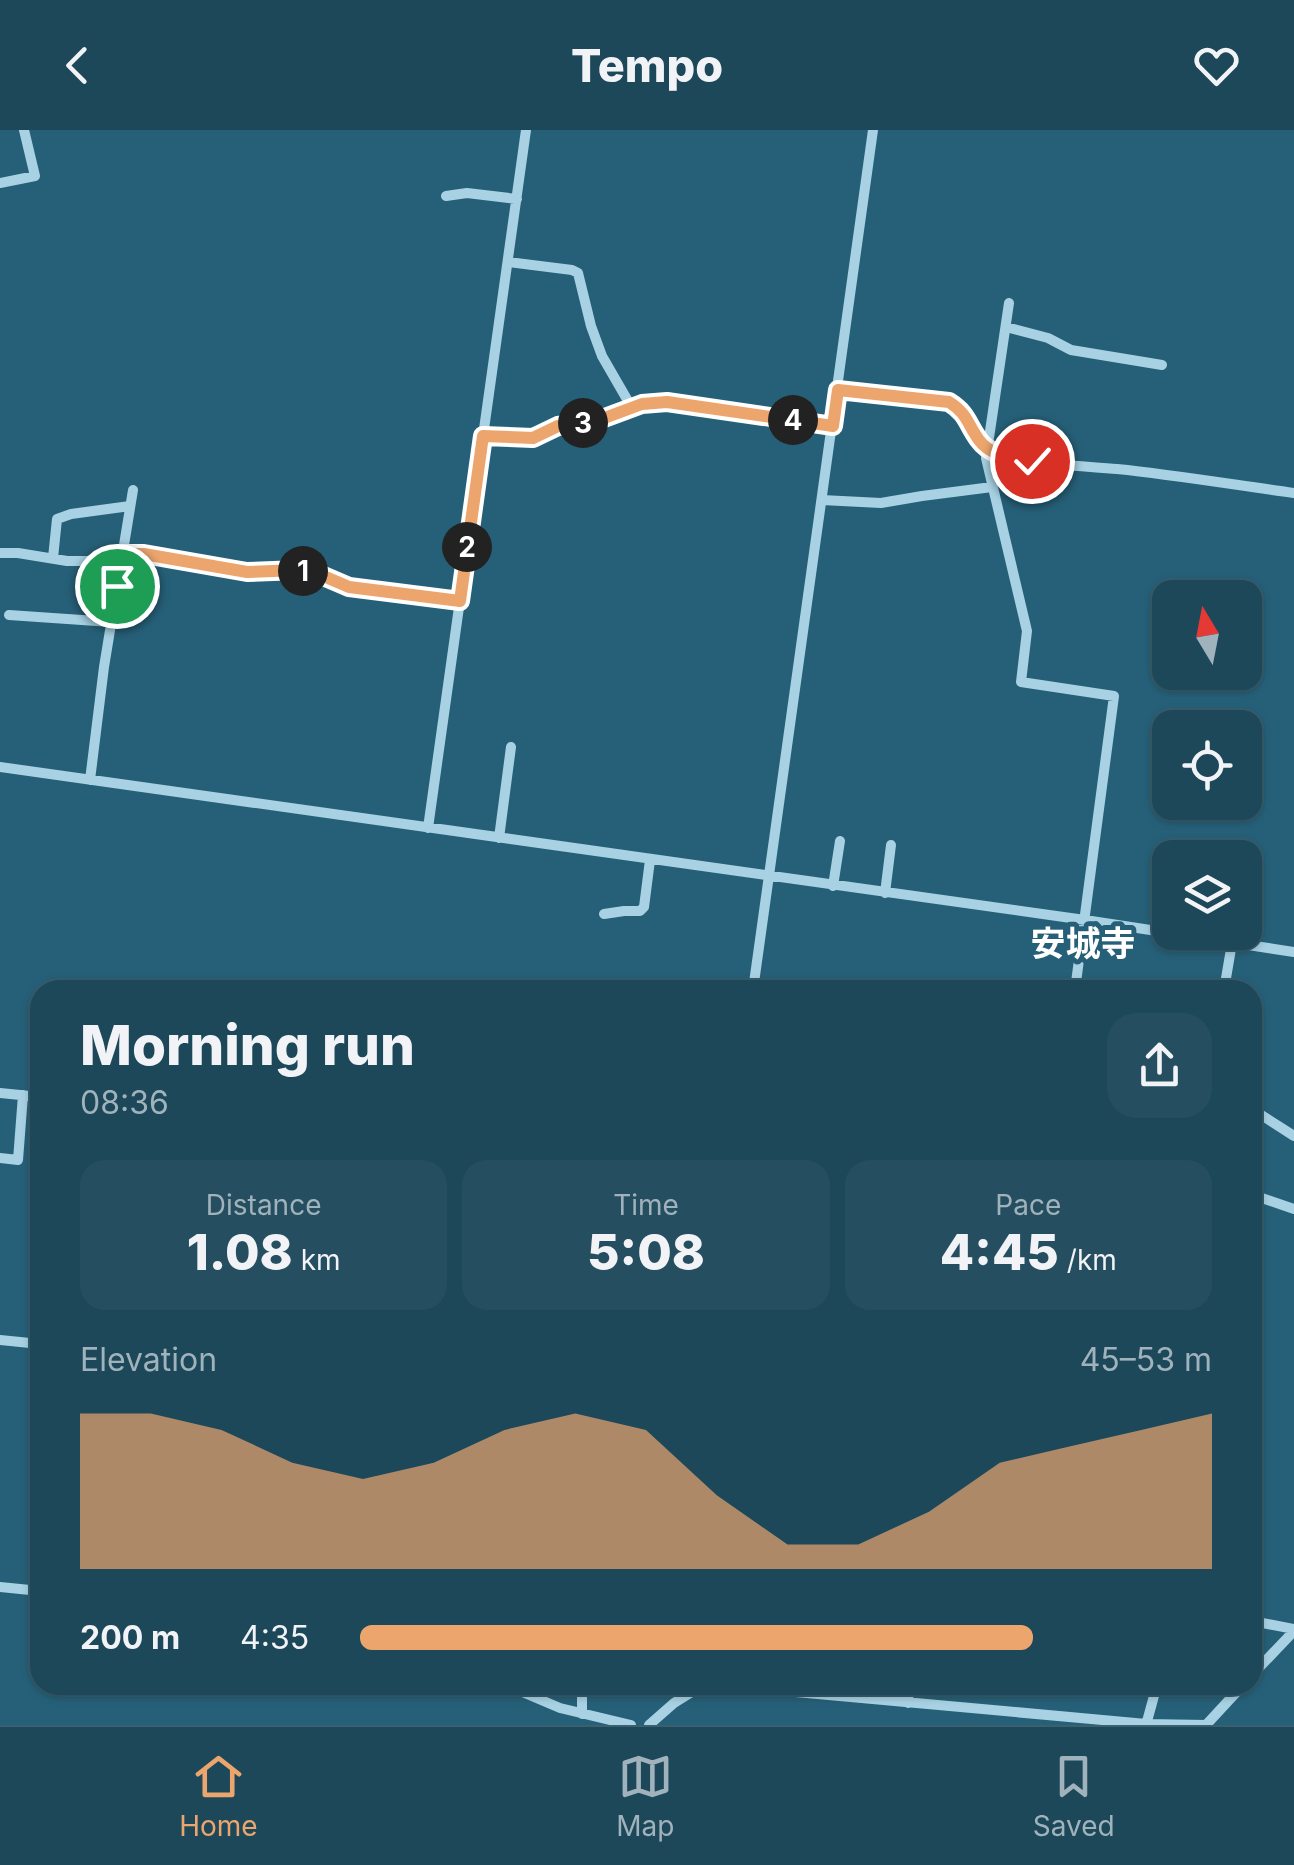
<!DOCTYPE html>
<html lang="en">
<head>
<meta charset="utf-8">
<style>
	body { margin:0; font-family:Inter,"Noto Sans JP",sans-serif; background:#254f60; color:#f1f3f6; height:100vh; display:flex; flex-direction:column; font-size:38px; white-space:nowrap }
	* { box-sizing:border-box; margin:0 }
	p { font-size:32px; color:#a0b2bb }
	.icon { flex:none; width:55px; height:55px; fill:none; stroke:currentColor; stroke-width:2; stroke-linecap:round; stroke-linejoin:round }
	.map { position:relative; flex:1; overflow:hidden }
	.sheet { position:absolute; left:30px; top:850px; width:1232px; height:715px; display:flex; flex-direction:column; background:#1c485a; border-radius:30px; box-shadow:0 2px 8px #0004,0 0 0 2px #3a6070 }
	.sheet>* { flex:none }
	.needle { width:65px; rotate:350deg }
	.fabs { position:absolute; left:1152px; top:450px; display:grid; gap:20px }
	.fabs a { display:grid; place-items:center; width:110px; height:110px; border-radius:20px; background:#1c485a; box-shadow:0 2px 8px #0004,0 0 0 2px #3a6070; font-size:50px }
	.pin { position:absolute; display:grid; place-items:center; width:85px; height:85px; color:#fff; margin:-42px; border:5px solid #fff; border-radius:50%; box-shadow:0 2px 10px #0007 }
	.km { position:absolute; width:50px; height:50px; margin:-25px; border-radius:50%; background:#222; color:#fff; font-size:28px; line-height:50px; text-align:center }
	.round { display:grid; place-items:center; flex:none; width:105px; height:105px; border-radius:30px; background:#254f60 }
	.headline { display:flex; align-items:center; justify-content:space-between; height:170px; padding:0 50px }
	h1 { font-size:55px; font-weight:800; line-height:75px }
	.metrics { display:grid; grid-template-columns:repeat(3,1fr); gap:15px; height:170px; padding:10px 50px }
	.metrics div { display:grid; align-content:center; border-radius:25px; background:#254f60; text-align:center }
	.metrics b { font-size:50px; font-weight:800 }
	.metrics small { font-size:28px; font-weight:400 }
	.metrics p { font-size:28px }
	.chart { height:280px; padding:20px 50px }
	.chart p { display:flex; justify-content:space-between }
	.chart svg { width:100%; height:180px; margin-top:10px; fill:#eca56d; opacity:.7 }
	ul { padding:0 50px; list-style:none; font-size:32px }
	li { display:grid; grid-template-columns:160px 120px 1fr; align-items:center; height:75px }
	li i { height:25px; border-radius:12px; background:#eca56d }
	header { display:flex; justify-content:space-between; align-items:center; height:130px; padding:0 50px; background:#1c485a; font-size:45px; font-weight:800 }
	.menu { display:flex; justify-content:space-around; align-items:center; height:140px; border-top:2px solid #3a6070; background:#1c485a; font-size:28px; color:#a0b2bb }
	.menu a { display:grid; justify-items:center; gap:5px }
	.menu .on { color:#eca56d }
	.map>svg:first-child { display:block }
</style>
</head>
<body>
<header><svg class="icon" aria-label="back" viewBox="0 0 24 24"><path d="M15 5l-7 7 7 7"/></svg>Tempo<svg class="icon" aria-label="heart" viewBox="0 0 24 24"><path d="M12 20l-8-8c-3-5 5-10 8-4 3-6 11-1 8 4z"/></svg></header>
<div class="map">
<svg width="1294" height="1595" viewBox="0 0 1294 1595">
	<rect width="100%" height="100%" fill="#266078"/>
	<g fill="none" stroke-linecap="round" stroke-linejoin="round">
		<!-- minor -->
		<path stroke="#a8d2e3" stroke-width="10" d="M0,53L35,46L24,0
			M446,66L467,63L517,69
			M508,132L572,140L578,143L591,196L602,226L632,278
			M1009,173L986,328L1027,501L1021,552L1114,566L1075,860
			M1006,197L1048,208L1071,220L1162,235
			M838,259L949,272C974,287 971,311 994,323C1018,334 1087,336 1117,339C1176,345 1235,355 1294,363
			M483,306L533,308L558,297L599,291L642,274L667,273L833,296
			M822,370L881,373L922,366L992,357
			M0,423H18L67,431H88L122,424L144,423L247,443L299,440L321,445L349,457L459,471
			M53,428L57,389L71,384L130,376
			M9,485L111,492
			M0,637L1085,790L1294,822
			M90,650L104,537L133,360
			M428,698L526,0
			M499,708L511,617
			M833,756L840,711
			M885,763L891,715
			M604,784L624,781H640L644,777L650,730
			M753,860L873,0
			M1224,860L1232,813
			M0,963L40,967
			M1252,979L1294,1006
			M1252,1001L1258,1045L1252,1102
			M0,1028L18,1030L23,965
			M1256,1066L1294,1079
			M1252,1195V1216
			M0,1210L40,1214
			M0,1457L40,1461
			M1252,1491L1294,1499
			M1252,1545L1294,1501
			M506,1555L560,1578L631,1595
			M719,1555L1146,1594L1207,1595
			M908,1573L909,1555
			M582,1584V1555
			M1207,1594L1243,1555
			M649,1595L674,1573L703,1555
			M1146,1595L1157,1555"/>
	</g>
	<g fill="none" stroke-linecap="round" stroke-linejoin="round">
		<!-- route casing -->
		<g stroke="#fff" stroke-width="20">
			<path id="route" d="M117,456L122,424H144L247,442L299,440L321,445L349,457L460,471L483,306L533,308L558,296L599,290L642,274L667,272L833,296L838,260L949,272C968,284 967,294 979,310C991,327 1014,327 1032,331"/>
		</g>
		<!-- route -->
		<use href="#route" stroke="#eca56d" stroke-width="12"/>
	</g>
	<g text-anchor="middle" stroke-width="10" stroke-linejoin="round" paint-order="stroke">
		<!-- quarter labels -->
		<g font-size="35" font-weight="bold" fill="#fff" stroke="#266078">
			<text x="1083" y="826">安城寺</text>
		</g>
	</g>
</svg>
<div class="fabs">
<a><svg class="needle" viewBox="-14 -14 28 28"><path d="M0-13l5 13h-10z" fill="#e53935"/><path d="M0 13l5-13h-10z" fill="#a0b2bb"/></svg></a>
<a><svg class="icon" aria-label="locate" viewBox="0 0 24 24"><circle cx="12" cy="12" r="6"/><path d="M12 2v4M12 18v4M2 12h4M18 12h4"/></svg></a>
<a><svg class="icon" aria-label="layers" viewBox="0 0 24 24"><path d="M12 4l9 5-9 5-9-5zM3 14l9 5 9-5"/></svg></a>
</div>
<div class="pin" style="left:117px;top:456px;background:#1e9e55"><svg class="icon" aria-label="arrive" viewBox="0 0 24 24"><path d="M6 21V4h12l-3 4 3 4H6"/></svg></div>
<div class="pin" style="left:1032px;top:331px;background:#d93025"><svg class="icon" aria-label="check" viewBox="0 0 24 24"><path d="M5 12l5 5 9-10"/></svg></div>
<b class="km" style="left:303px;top:441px">1</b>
<b class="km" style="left:467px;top:417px">2</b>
<b class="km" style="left:583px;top:293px">3</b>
<b class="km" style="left:793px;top:290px">4</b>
<section class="sheet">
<div class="headline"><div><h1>Morning run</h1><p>08:36</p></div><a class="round"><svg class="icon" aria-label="share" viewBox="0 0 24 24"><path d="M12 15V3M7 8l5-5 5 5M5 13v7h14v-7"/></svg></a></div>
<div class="metrics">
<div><p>Distance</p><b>1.08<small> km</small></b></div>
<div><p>Time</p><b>5:08</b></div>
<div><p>Pace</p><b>4:45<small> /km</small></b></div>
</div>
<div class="chart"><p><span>Elevation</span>45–53 m</p>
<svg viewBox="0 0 160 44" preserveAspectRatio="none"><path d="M0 44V6L10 6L20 10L30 18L40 22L50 18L60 10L70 6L80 10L90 26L100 38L110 38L120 30L130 18L140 14L150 10L160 6V44z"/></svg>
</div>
<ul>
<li><b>200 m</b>4:35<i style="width:79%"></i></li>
</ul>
</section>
</div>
<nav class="menu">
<a class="on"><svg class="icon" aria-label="home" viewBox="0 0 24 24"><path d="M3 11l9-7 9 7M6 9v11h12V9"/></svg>Home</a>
<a><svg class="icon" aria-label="map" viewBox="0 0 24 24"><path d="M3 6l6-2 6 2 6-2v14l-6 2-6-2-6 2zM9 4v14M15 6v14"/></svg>Map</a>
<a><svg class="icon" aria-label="saved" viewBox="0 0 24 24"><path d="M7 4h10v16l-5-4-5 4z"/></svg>Saved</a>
</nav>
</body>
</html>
